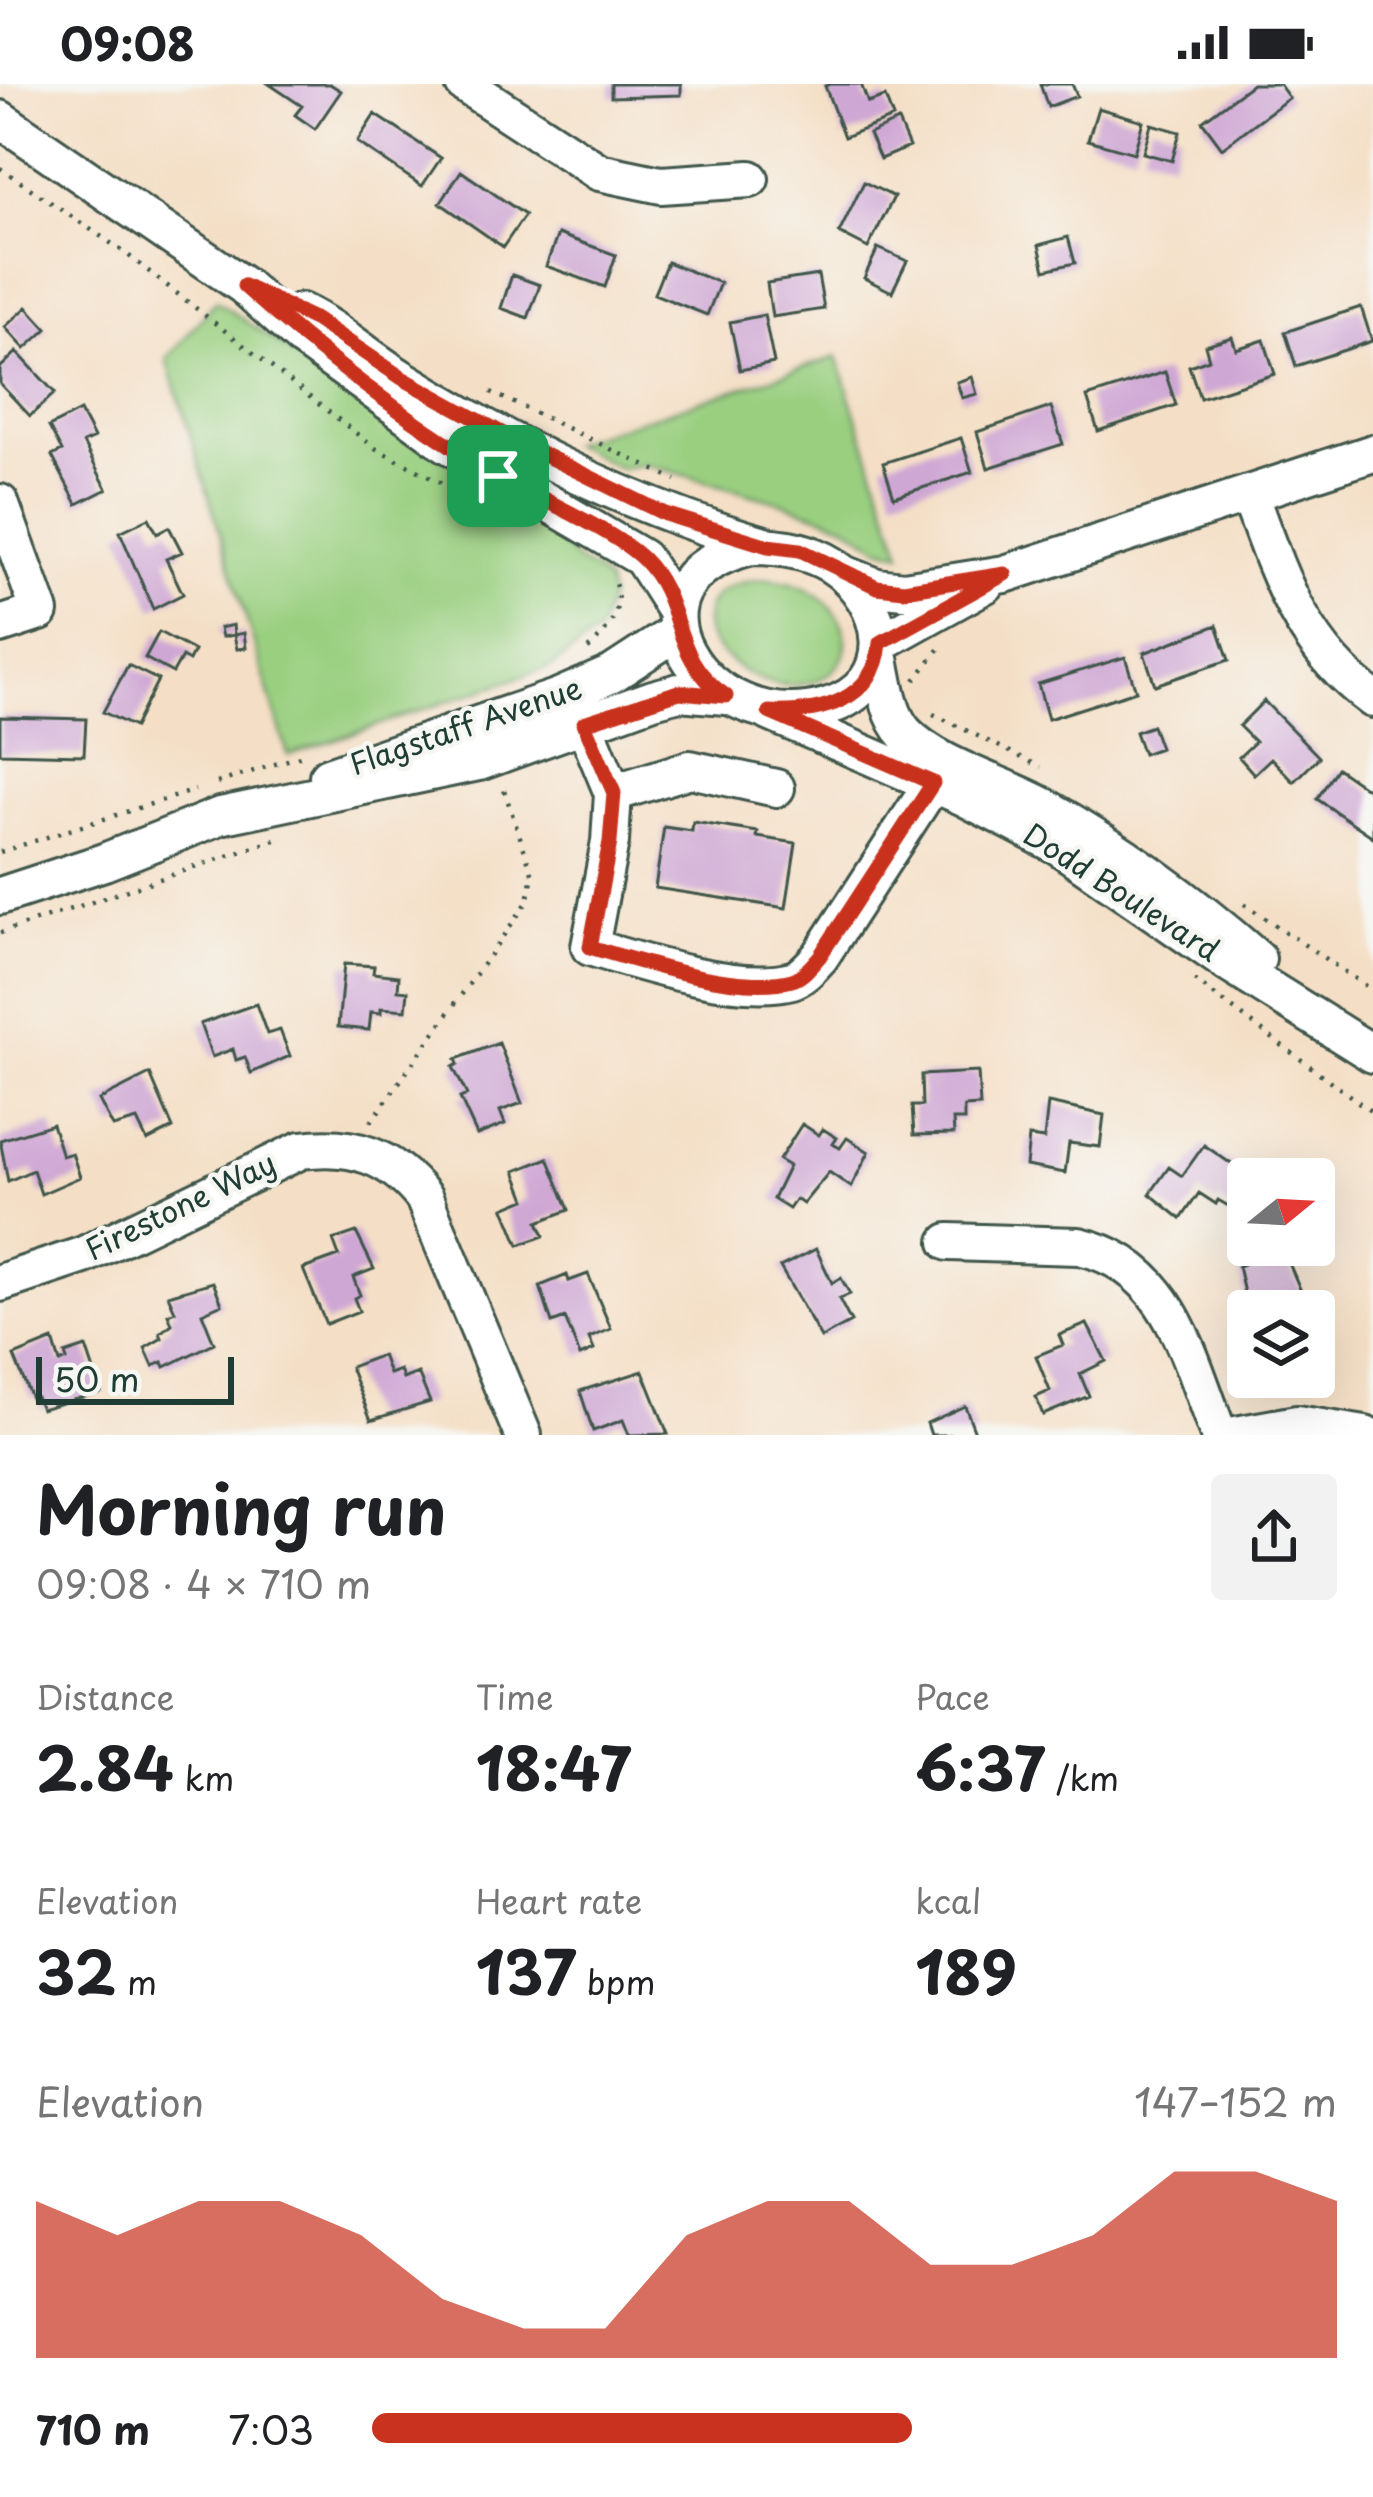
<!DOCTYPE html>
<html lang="en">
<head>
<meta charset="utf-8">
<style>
	body { margin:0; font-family:"Playpen Sans",sans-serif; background:#f2f2f2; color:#202124; height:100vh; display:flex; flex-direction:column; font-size:45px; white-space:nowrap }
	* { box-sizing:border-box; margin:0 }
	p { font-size:39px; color:#757577 }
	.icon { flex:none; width:66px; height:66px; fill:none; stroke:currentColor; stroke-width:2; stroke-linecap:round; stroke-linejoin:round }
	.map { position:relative; height:1351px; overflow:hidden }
	.side { display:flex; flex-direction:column; background:#fff; flex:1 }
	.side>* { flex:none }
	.needle { width:78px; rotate:72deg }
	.buttons { position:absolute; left:1227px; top:1074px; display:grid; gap:24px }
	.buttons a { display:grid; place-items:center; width:108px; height:108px; border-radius:12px; background:#fff; box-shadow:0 12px 48px #0002; font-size:60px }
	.scale { position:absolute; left:36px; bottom:30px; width:198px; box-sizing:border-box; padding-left:12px; border:6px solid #1f3d34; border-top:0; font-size:33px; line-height:42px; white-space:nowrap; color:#1f3d34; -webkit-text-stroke:9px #f6f6f2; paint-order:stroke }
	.pin { position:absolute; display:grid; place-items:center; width:102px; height:102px; color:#fff; margin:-51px; border-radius:24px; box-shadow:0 6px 18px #0006 }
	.round { display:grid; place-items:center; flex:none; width:126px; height:126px; border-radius:12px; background:#f2f2f2 }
	.headline { display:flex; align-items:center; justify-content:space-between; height:204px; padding:0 36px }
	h1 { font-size:66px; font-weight:700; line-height:90px }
	.figures { display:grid; grid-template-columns:repeat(3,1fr); gap:18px; height:204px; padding:12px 36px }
	.figures div { display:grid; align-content:center }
	.figures b { font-size:60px; font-weight:700 }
	.figures small { font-size:33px; font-weight:400 }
	.figures p { font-size:33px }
	.chart { height:336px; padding:24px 36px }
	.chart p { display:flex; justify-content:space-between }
	.chart svg { width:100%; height:216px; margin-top:12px; fill:#c8321e; opacity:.7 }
	ul { padding:0 36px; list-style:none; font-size:39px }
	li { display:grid; grid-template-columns:192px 144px 1fr; align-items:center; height:90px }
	li i { height:30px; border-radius:15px; background:#c8321e }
	.status { display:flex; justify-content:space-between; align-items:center; height:84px; padding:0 60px; background:#fff; direction:ltr }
	.status svg { height:33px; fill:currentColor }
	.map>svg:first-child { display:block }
</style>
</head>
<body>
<div class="status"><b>09:08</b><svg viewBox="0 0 49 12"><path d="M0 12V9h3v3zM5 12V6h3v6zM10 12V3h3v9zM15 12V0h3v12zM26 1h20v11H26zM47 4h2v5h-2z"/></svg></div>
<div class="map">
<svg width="1373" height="1351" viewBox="0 0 1373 1351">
	<rect width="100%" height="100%" fill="#f6f6f2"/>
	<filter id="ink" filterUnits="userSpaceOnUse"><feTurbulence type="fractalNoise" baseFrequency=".00833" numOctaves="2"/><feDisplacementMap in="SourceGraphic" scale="24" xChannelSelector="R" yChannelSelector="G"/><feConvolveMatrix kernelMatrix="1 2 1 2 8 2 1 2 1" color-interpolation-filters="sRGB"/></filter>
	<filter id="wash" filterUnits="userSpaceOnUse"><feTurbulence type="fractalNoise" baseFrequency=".004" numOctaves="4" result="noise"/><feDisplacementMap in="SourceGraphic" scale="48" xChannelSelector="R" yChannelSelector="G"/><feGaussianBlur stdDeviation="2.7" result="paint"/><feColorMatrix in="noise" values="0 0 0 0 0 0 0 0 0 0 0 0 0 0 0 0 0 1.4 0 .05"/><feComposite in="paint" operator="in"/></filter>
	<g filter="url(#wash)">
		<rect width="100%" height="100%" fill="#f4dfc6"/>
		<!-- green -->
		<path fill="#9acf80" stroke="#5c865a" stroke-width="3" d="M216,217L552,446L575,476L595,487L607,499L610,513L598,548L553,582L288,671L167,275Z
			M837,273L902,469L880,463L845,440L783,419L645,380L621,385L570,359Z
			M768,495C795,497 823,508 838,533C867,582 811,612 768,598C750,593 734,582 721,569C712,559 705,550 706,536C707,503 741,497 768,495Z"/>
		<g id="blocks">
			<!-- building -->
			<path fill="#cfa7d4" d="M269,0H330L341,7L315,45L295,31L302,22Z
				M611,0H681V11L611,13Z
				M830,0H861L868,19L885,13L893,34L844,53L825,2Z
				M1040,0H1072L1077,12L1048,23Z
				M1252,0H1279L1289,14L1222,64L1202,37Z
				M1098,24L1143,37L1134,69L1088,56Z
				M375,30L441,74L422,102L357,58Z
				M898,37L909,63L880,75L869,50Z
				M1151,40L1180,48L1172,77L1143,69Z
				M461,87L525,131L503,163L440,119Z
				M864,98L894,113L868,164L839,149Z
				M558,150L616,171L605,203L546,182Z
				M1068,153L1075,179L1045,186L1039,161Z
				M878,164L907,177L892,208L864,194Z
				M667,178L720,199L707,231L654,210Z
				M512,191L540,201L528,234L501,224Z
				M818,191L824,225L772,233L767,199Z
				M27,223L47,245L25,265L5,243Z
				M1361,223L1372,257L1296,282L1285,248Z
				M764,231L774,279L740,286L730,238Z
				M1232,253L1236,265L1264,256L1275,290L1200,314L1189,282L1209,275L1205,261Z
				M17,268L55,309L30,332L0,300V284Z
				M1165,288L1176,321L1098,347L1087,313Z
				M972,293L977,310L962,314L957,298Z
				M1051,323L1063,360L988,384L977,348Z
				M80,327L94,354L83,359L107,405L77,420L52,372L62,367L49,343Z
				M961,354L972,388L894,413L883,379Z
				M149,434L157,449L169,443L182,468L166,475L183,510L153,525L120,448Z
				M233,541L234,551L244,549L246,564L237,565L234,551L222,553L220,544Z
				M1217,541L1229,576L1155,601L1144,569Z
				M159,548L194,567L189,577L182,573L173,589L145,574Z
				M1125,573L1136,607L1048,635L1038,600Z
				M128,581L158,596L134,643L103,628Z
				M1264,617L1319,673L1294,698L1271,674L1254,690L1239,673L1255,658L1239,642Z
				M0,633L86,635L84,671L0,669Z
				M1152,642L1160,664L1143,670L1135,648Z
				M1337,684L1373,709V753L1317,715Z
				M693,738L758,748L757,753L796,759L786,824L655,804L664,743L692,747Z
				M344,880L374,882L373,889L399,892L398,906L408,907L406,926L381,924V929L371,928L369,946L338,943Z
				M256,920L267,950L280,946L290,972L251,989L245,973L236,976L233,965L212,973L200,940Z
				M499,959L522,1019L500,1027L505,1040L477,1051L460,1014L467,1011L453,983L458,980L456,975Z
				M978,988L980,1022L964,1023V1036H953L954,1050L914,1051L912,1022H922L921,991Z
				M150,990L173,1044L147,1057L137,1036L113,1043L99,1016Z
				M1048,1019L1104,1031L1100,1063L1069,1059L1065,1089L1026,1082L1029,1053L1044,1055Z
				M52,1040L62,1072L72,1069L80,1093L41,1110L33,1086L8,1097L0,1056Z
				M802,1040L819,1051L823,1045L837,1054L833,1060L840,1064L847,1054L869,1068L851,1103L829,1088L803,1120L796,1115L789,1125L773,1115L789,1082L779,1076Z
				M1204,1061L1253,1095H1248V1102L1232,1124L1218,1116L1216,1120L1199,1109L1181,1135L1150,1110L1169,1083L1182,1092Z
				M548,1074L569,1126L538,1138L544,1152L519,1161L504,1124L526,1115L515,1087Z
				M356,1148L374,1185L353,1193L360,1211L354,1214L359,1227L326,1240L303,1185L339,1172L333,1156Z
				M816,1165L832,1199L841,1194L850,1210L839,1215L851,1238L821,1254L780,1183Z
				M1283,1165L1303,1212L1275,1222L1276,1227H1248V1238L1239,1217L1250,1213L1244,1209L1238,1182Z
				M588,1190L611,1245L589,1254L594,1266L580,1272L565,1234L552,1239L540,1202L567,1191L569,1197Z
				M213,1198L222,1220L202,1229L214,1259L165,1283L163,1278L153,1282L145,1264L162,1254L160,1249L172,1240L168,1230L175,1227L168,1211Z
				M1087,1240L1106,1277L1080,1290L1089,1312L1043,1331L1036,1313L1050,1307L1036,1272L1063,1261L1059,1251Z
				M53,1256L60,1279L67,1276L65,1270L86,1263L101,1308L41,1325L36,1313L31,1314L14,1272Z
				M382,1271L389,1290L400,1286L403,1295L418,1289L430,1318L371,1336L350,1283Z
				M643,1287L668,1350L629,1351L623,1336L593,1347L580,1307Z
				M965,1322L976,1351H931L927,1339Z"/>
		</g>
	</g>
	<g filter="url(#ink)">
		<use href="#blocks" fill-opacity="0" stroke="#3f554a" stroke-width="3"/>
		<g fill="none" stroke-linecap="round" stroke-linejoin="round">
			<!-- minor casing -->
			<g stroke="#3f554a" stroke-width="42">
				<path id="minor" d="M464,0L599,88L661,101L750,95
					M0,35L244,202L304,256L446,359L642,474L676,527
					M301,228C337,245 367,273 401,294C514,364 640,426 768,462
					M1249,410C1278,489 1301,564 1373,615
					M0,419L40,528L0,541
					M752,462C780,462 808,466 832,481C888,517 902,601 826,623C704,658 601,498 752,462Z
					M844,490L877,503L904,506L1005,490L1373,369
					M880,559L986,500
					M879,570C885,596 887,629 905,649C937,683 1004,700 1045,723C1121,766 1191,817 1257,875
					M769,628L964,713L1057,761L1229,880L1373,970
					M584,639L613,709L610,758L590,863C642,879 739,910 792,896C803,893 812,881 820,873L933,699
					M328,692L559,613L612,590L678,547
					M613,709L690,685L776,704
					M0,812L104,778L220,732L479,678L653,615L679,608L726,612
					M949,1158L1079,1162C1172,1182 1188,1274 1219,1351
					M0,1199L84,1171L301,1066C353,1059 391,1072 424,1114L523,1351
					M1236,1351L1297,1340L1365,1351"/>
			</g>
			<!-- path -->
			<path stroke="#3f554a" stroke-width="4.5" stroke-dasharray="3 9" stroke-linecap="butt" d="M0,84L124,168L375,364L488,423
				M491,308L676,396
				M588,565C610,546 627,521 612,493
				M915,596L941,563
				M933,630L1041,683
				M217,699L303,671
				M0,768L195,706
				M1244,820L1373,907
				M0,849L284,753
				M1194,896L1373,1029
				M371,1038L528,817L533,791L503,703"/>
			<!-- minor -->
			<use href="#minor" stroke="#fff" stroke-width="36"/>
		</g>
	</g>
	<g fill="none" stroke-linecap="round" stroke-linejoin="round" filter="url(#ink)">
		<!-- route casing -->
		<g stroke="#fff" stroke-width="24">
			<path id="route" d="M244,202L316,236L402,294L518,358L665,430L768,462L800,466L877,503L904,506L1005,490L880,559C875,617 819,630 769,628L933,699L820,872C812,881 803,893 792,896C740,910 642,879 590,863L610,758L614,709L584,639L679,608L726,612C668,573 687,519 643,475C612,445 533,412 492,388C403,333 322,272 244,202Z"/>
		</g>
		<!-- route -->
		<use href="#route" stroke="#c8321e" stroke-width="15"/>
	</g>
	<g text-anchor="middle" stroke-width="9" stroke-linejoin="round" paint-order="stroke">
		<!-- street labels -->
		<g font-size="30" fill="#1f3d34" stroke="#f6f6f2">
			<text transform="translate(466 643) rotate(-19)" y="10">Flagstaff Avenue</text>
			<text transform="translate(1121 809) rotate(33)" y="10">Dodd Boulevard</text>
			<text transform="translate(181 1123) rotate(-26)" y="10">Firestone Way</text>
		</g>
	</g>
</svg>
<div class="buttons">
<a><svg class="needle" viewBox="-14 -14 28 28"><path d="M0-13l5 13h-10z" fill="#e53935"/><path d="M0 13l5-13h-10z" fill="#757577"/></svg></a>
<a><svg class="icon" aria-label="layers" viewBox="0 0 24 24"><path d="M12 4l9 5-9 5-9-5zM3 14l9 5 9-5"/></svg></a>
</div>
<div class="scale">50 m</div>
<div class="pin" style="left:498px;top:392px;background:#1e9e55"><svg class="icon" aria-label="arrive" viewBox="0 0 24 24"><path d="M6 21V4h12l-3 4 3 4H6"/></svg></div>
</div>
<section class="side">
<div class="headline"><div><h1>Morning run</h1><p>09:08 · 4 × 710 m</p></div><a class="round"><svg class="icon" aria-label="share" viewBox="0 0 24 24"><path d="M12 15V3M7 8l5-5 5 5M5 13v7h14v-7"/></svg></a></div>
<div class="figures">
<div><p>Distance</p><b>2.84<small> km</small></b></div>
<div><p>Time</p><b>18:47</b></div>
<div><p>Pace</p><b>6:37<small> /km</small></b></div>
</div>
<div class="figures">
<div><p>Elevation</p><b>32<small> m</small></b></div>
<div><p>Heart rate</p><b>137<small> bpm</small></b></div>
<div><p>kcal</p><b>189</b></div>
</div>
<div class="chart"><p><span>Elevation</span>147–152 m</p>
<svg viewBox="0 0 160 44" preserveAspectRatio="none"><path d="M0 44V12L10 19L20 12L30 12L40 19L50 32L60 38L70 38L80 19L90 12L100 12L110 25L120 25L130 19L140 6L150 6L160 12V44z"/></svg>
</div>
<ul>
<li><b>710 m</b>7:03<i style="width:56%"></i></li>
</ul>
</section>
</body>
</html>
